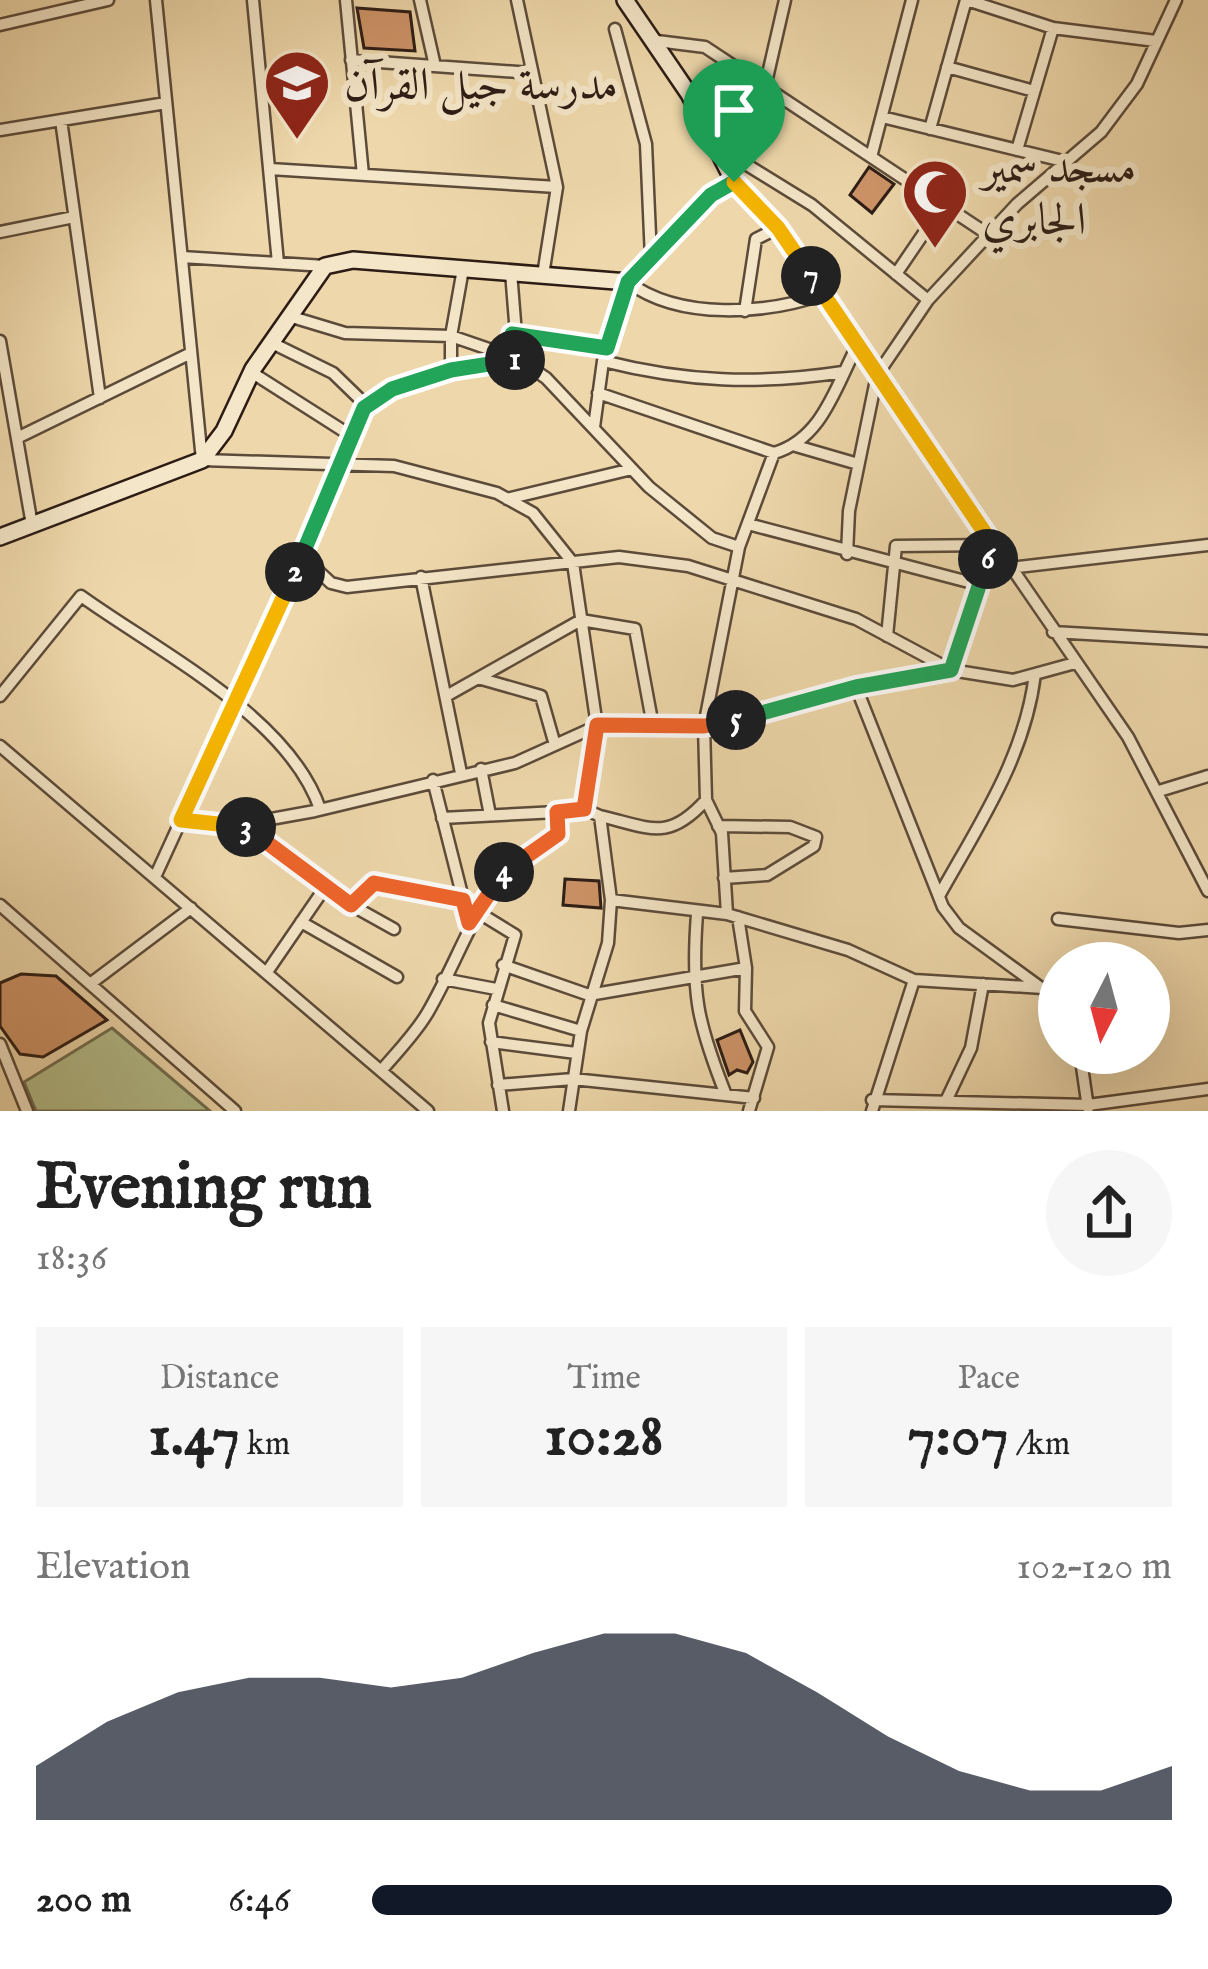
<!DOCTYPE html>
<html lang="en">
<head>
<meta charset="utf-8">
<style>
	body { margin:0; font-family:"IM FELL English",Amiri,serif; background:#f6f6f6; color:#222; height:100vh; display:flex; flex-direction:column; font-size:45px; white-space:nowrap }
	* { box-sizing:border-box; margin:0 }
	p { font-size:39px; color:#767676 }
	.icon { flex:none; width:66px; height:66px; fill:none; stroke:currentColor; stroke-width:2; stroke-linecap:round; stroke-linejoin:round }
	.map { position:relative; height:1111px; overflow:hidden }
	.sheet { display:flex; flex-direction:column; background:#fff; flex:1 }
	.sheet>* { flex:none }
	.needle { width:78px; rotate:186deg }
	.tools { position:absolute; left:1038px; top:942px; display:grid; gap:24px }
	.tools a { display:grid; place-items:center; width:132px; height:132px; border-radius:50%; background:#fff; box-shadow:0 12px 48px #0002; font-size:60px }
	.pin { position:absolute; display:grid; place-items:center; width:102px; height:102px; color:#fff; margin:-123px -51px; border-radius:50% 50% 50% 0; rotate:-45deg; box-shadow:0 0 12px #0007 }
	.pin .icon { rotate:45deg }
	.km { position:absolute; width:60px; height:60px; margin:-30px; border-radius:50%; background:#222; color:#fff; font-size:33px; line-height:60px; text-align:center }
	.round { display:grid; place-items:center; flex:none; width:126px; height:126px; border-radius:63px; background:#f6f6f6 }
	.head { display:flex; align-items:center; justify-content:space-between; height:204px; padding:0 36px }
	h1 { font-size:66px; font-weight:700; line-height:90px }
	.metrics { display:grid; grid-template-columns:repeat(3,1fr); gap:18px; height:204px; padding:12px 36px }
	.metrics div { display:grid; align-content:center; border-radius:0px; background:#f6f6f6; text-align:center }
	.metrics b { font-size:60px; font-weight:700 }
	.metrics small { font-size:33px; font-weight:400 }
	.metrics p { font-size:33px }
	.chart { height:336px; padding:24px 36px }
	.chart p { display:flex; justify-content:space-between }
	.chart svg { width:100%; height:216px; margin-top:12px; fill:#111827; opacity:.7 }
	ul { padding:0 36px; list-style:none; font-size:39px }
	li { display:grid; grid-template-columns:192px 144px 1fr; align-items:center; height:90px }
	li i { height:30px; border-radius:15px; background:#111827 }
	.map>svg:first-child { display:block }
</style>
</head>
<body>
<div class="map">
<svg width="1208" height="1111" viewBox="0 0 1208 1111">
	<rect width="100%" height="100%" fill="#eed8ab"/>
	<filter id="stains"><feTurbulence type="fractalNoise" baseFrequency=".00167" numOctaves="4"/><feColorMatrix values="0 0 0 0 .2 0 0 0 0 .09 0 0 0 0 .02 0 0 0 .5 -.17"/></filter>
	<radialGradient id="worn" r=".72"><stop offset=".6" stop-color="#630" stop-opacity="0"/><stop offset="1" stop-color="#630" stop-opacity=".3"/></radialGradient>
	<!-- green -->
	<path fill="#b4bf8c" stroke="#706e50" stroke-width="3" d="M112,1028L210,1111H36L24,1082Z"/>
	<!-- building -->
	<path fill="#ce9468" stroke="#2c1c15" stroke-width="3" d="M357,8L410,12L415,51L364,48Z
		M869,167L894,184L872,213L850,195Z
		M565,879L599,881L601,908L563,905Z
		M21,974L56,976L107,1020L43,1057L20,1054L0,1026V983Z
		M740,1030L753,1062L747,1073L737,1070L729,1075L717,1040Z"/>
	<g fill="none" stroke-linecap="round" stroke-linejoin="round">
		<!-- street casing -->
		<g stroke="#5c4b3a" stroke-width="15">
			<path id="street" d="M156,0L202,460L394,466L497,493L533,513L573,563L597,726L584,809L600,816L611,900L608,943L581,1031L569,1111
				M253,0L278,263
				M346,0L363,175
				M420,0L435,66
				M517,0L557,187L543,275
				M967,0L1053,28L1156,41
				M0,25L108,0
				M615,29L646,144L651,258
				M657,41L705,47L989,235
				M351,60L531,73
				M947,67L1034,91
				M765,87L785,0
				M882,117L1067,162
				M61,120L100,398
				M930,129L966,0
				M0,130L166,103
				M718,147L812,205L928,300
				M1017,150L1053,28
				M871,157L912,0
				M270,169L557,187
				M734,182L778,228L1128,737L1208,891
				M0,232L74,217
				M182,257L325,266
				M511,272L518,359L546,378L649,487L712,538L739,547
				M896,274L943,205
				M745,311L756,239L778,228
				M292,317L345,333L451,336L518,359
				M512,335L607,348
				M0,341L32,525
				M272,343L333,373L367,406
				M603,361C686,382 758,385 843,372
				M451,370V336L463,269
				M251,372L353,437
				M598,393L774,453C822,439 835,388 857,346
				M594,427L603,361L628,282C680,321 767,314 824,294
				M17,438L191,353
				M796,446L858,464
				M507,499L632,469
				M748,524L980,585
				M847,554L849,511L877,375L928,300L1017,204L1101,132L1137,84L1176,0
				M302,556L331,583L347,587L619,557L688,566L856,619L951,670L993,545L896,546L887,636
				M1009,568L1208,545
				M421,577L461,773
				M1053,632L1208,641
				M478,678L541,696L555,745
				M856,687L943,907L959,928L1059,1001
				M448,695L581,620L635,629L653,726
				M0,696L81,596C159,652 289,717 320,809
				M0,746L428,1111
				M481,769L490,815
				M433,780L469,922
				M1159,791L1208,776
				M600,816C651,828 668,842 706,800
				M442,818L557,812
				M181,820L243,824L315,811L515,763L597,726H704L780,711L856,687L951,670L1013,680L1075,663
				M243,824L351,905L374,883L463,900
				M718,826L790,827L816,837L814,846L767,875L724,878
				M155,877L302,556L364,408L392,389L451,370L518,359
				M939,896C979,824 1025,757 1035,674
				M611,900L727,914L848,950L914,980L1043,988
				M0,905L235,1111
				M351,905L394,929
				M476,911L515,935L489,1023L503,1111
				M697,914C691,993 697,1022 726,1095
				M727,914L722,833L706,800L704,726L739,547L774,453
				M738,917L746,968L745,1011L768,1047L749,1111
				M1058,919L1179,933L1208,930
				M301,922L397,977
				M503,965L589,995L746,968
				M267,972L326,886
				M443,979L496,989
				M90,984L191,908
				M493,1005L581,1031
				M491,1042L576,1053
				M0,1044L27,1111
				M1080,1053L1088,1108
				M381,1071C397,1052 416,1033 428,1012C471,937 477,881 558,834L557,812L584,809
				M498,1085L573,1079L754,1098
				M872,1100L1088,1105L1208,1089
				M946,1101L971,1048L983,984
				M872,1111L914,980"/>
		</g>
		<!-- secondary casing -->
		<g stroke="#2c1c15" stroke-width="20">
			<path id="secondary" d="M0,537L202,460L224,431L253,369L325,266L353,260L628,282L711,195L734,182L689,94L625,0"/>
		</g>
		<!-- street -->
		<use href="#street" stroke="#f4e6c8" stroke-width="10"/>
		<!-- secondary -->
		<use href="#secondary" stroke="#f4e6c8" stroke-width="15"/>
	</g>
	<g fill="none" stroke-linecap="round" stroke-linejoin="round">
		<!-- split-1 casing -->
		<g stroke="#fff" stroke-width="24">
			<path id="split-1" d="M515,360L512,334L607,348L628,282L711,195L734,182"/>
		</g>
		<!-- split-2 casing -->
		<g stroke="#fff" stroke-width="24">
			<path id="split-2" d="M295,572L364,408L392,389L451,370L515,360"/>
		</g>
		<!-- split-3 casing -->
		<g stroke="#fff" stroke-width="24">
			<path id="split-3" d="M246,827L181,820L295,572"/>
		</g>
		<!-- split-4 casing -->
		<g stroke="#fff" stroke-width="24">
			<path id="split-4" d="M246,827L351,905L374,883L463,900L469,923L504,872"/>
		</g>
		<!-- split-5 casing -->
		<g stroke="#fff" stroke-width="24">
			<path id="split-5" d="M504,872L558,834L557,812L584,809L597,725L704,726L736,720"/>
		</g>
		<!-- split-6 casing -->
		<g stroke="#fff" stroke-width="24">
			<path id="split-6" d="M736,720L856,687L951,670L988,559"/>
		</g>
		<!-- split-7 casing -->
		<g stroke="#fff" stroke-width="24">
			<path id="split-7" d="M811,276L993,545L988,559"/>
		</g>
		<!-- split-8 casing -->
		<g stroke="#fff" stroke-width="24">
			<path id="split-8" d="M734,182L778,228L811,276"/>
		</g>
		<!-- split-1 -->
		<use href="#split-1" stroke="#22a559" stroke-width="15"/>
		<!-- split-2 -->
		<use href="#split-2" stroke="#22a559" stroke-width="15"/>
		<!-- split-3 -->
		<use href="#split-3" stroke="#f5b400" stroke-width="15"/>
		<!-- split-4 -->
		<use href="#split-4" stroke="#f0652b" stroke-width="15"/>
		<!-- split-5 -->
		<use href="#split-5" stroke="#f0652b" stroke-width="15"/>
		<!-- split-6 -->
		<use href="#split-6" stroke="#22a559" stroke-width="15"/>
		<!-- split-7 -->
		<use href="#split-7" stroke="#f5b400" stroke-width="15"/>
		<!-- split-8 -->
		<use href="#split-8" stroke="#f5b400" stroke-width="15"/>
	</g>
	<!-- icons -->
	<defs>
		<g id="school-pin" transform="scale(3.45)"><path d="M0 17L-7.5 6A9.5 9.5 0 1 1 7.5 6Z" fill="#8f2418" stroke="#f4e6c8"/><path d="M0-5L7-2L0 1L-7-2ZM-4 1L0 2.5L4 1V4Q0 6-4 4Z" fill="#fff"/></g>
		<g id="mosque-pin" transform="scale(3.45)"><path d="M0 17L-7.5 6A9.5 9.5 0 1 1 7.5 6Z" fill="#8f2418" stroke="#f4e6c8"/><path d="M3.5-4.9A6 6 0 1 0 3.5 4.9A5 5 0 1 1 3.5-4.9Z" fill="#fff"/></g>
	</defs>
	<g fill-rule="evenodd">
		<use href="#school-pin" x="297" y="83"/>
		<use href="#mosque-pin" x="935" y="192"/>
	</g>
	<g text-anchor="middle" stroke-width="12" stroke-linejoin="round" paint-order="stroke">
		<!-- poi labels -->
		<g font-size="45" fill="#2c1c15" stroke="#f4e6c8" text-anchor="start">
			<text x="344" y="99">مدرسة جيل القرآن</text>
			<text x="982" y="182">مسجد سمير<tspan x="982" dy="52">الجابري</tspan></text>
		</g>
	</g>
	<rect width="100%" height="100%" filter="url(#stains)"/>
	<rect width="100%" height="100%" fill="url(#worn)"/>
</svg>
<div class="tools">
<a><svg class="needle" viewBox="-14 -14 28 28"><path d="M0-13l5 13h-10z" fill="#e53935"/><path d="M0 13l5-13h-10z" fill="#767676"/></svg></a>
</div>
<div class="pin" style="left:734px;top:182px;background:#1e9e55"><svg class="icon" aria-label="arrive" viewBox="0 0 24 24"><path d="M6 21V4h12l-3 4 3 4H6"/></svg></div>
<b class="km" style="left:515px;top:360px">1</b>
<b class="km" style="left:295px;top:572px">2</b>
<b class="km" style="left:246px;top:827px">3</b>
<b class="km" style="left:504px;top:872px">4</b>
<b class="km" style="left:736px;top:720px">5</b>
<b class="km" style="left:988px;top:559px">6</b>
<b class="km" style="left:811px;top:276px">7</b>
</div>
<section class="sheet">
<div class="head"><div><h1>Evening run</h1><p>18:36</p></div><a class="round"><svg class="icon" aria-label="share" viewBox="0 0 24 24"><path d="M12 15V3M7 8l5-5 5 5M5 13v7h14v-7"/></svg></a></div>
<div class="metrics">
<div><p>Distance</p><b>1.47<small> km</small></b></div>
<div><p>Time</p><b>10:28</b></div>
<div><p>Pace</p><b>7:07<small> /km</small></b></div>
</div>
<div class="chart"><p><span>Elevation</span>102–120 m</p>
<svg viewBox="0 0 160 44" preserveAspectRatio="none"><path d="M0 44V33L10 24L20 18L30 15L40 15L50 17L60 15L70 10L80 6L90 6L100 10L110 18L120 27L130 34L140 38L150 38L160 33V44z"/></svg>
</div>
<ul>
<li><b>200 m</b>6:46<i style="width:100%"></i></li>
</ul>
</section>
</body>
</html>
